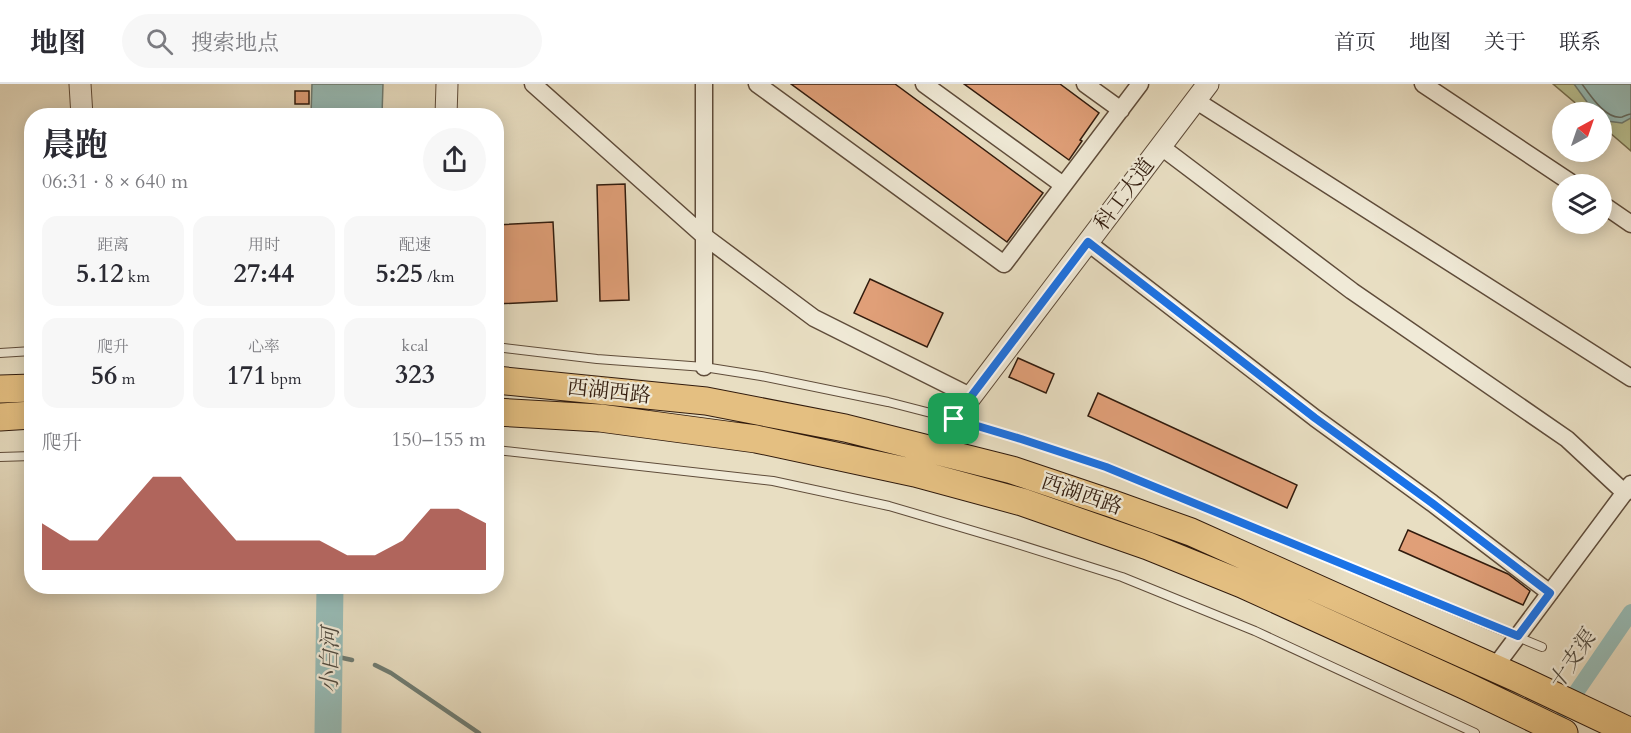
<!DOCTYPE html>
<html lang="zh">
<head>
<meta charset="utf-8">
<style>
	body { margin:0; font-family:Cardo,"Noto Serif SC",serif; background:#f7f7f7; color:#2b2b33; height:100vh; display:flex; flex-direction:column; font-size:22px; white-space:nowrap }
	* { box-sizing:border-box; margin:0 }
	p { font-size:20px; color:#7c7c81 }
	.icon { flex:none; width:33px; height:33px; fill:none; stroke:currentColor; stroke-width:2; stroke-linecap:round; stroke-linejoin:round }
	.map { position:relative; flex:1; overflow:hidden }
	.details { position:absolute; left:24px; top:24px; width:480px; height:486px; display:flex; flex-direction:column; background:#fff; border-radius:24px; box-shadow:0 3px 15px #0003 }
	.details>* { flex:none }
	.needle { width:39px; rotate:40deg }
	.fabs { position:absolute; left:1552px; top:18px; display:grid; gap:12px }
	.fabs a { display:grid; place-items:center; width:60px; height:60px; border-radius:50%; background:#fff; box-shadow:0 3px 15px #0003; font-size:30px }
	.pin { position:absolute; display:grid; place-items:center; width:51px; height:51px; color:#fff; margin:-26px; border-radius:12px; box-shadow:0 3px 9px #0006 }
	.round { display:grid; place-items:center; flex:none; width:63px; height:63px; border-radius:32px; background:#f7f7f7 }
	.summary { display:flex; align-items:center; justify-content:space-between; height:102px; padding:0 18px }
	h1 { font-size:33px; font-weight:700; line-height:45px }
	.figures { display:grid; grid-template-columns:repeat(3,1fr); gap:9px; height:102px; padding:6px 18px }
	.figures div { display:grid; align-content:center; border-radius:15px; background:#f7f7f7; text-align:center }
	.figures b { font-size:26px; font-weight:700 }
	.figures small { font-size:16px; font-weight:400 }
	.figures p { font-size:16px }
	.chart { height:168px; padding:12px 18px }
	.chart p { display:flex; justify-content:space-between }
	.chart svg { width:100%; height:108px; margin-top:6px; fill:#8f2418; opacity:.7 }
	header { display:flex; align-items:center; gap:36px; box-sizing:border-box; height:84px; padding:0 30px; background:#fff; border-bottom:2px solid #e1e1e2 }
	header strong { font-size:28px }
	nav { display:flex; gap:33px; margin-inline-start:auto; font-size:21px }
	.search { width:420px; height:54px; background:#f7f7f7; display:flex; align-items:center; gap:15px; box-sizing:border-box; padding:0 21px; border-radius:33px; color:#7c7c81; font-size:22px }
	.map>svg:first-child { display:block }
</style>
</head>
<body>
<header>
<strong>地图</strong>
<div class="search"><svg class="icon" aria-label="search" viewBox="0 0 24 24"><circle cx="10" cy="10" r="6"/><path d="M15 15l6 6"/></svg>搜索地点</div>
<nav><a>首页</a><a>地图</a><a>关于</a><a>联系</a></nav>
</header>
<div class="map">
<svg width="1631" height="649" viewBox="0 0 1631 649">
	<rect width="100%" height="100%" fill="#e8dec2"/>
	<filter id="stains"><feTurbulence type="fractalNoise" baseFrequency=".00333" numOctaves="4"/><feColorMatrix values="0 0 0 0 .2 0 0 0 0 .09 0 0 0 0 .02 0 0 0 .5 -.17"/></filter>
	<radialGradient id="worn" r=".72"><stop offset=".6" stop-color="#630" stop-opacity="0"/><stop offset="1" stop-color="#630" stop-opacity=".3"/></radialGradient>
	<!-- green -->
	<path fill="#b9c091" stroke="#756e4f" stroke-width="1.5" d="M1553,0H1631V67L1602,42V28H1586Z"/>
	<!-- water -->
	<path fill="#97bcb7" stroke="#6e7c73" stroke-width="1.5" d="M312,0H383L382,31H311Z
		M1574,0H1631V34L1622,39L1607,37L1602,32V28H1599L1587,18Z"/>
	<g fill="none" stroke-linecap="round" stroke-linejoin="round">
		<!-- shore -->
		<path stroke="#646c62" stroke-width="1.5" d="M1582,0C1590,11 1606,36 1622,33C1625,32 1628,30 1631,30"/>
		<!-- stream -->
		<path stroke="#6e7c73" stroke-width="4.5" d="M329,571L352,576
			M375,581L391,589L479,649"/>
		<!-- canal -->
		<path stroke="#97bcb7" stroke-width="16" d="M1564,626L1631,528"/>
		<!-- river -->
		<path stroke="#97bcb7" stroke-width="27" d="M328,649L330,502"/>
	</g>
	<!-- building -->
	<path fill="#e09f78" stroke="#311b0d" stroke-width="1.5" d="M791,0H895L1043,109L1007,158Z
		M964,0H1060L1099,29L1080,56L1082,57L1069,76Z
		M295,7H309V20H295Z
		M625,100L629,216L600,217L597,101Z
		M553,138L557,217L496,220V141Z
		M870,195L943,229L927,263L854,229Z
		M1018,274L1054,290L1046,309L1009,293Z
		M1098,309L1297,401L1287,424L1088,332Z
		M1408,446L1508,490L1530,507L1523,521L1399,466Z"/>
	<g fill="none" stroke-linecap="round" stroke-linejoin="round">
		<!-- service casing -->
		<g stroke="#5f4c3a" stroke-width="10">
			<path id="service" d="M496,263L597,275L704,283L761,292L888,318L954,335L1021,355L1106,383L1542,563
				M0,269L32,267
				M496,366L773,397L889,422L1011,458L1122,493L1255,547L1475,649
				M0,373L32,372"/>
		</g>
		<!-- minor casing -->
		<g stroke="#5f4c3a" stroke-width="19">
			<path id="minor" d="M533,0L704,152L814,234L964,309
				M704,0V283
				M757,0L1004,180L1140,0
				M924,0L1063,101
				M1085,0L1121,26
				M1423,0L1573,100
				M1195,16L1631,294
				M1160,62L1352,207L1567,355L1625,409
				M1602,120L1631,140
				M1087,158L1315,334L1432,419L1550,509
				M1494,584L1631,400"/>
		</g>
		<!-- tertiary casing -->
		<g stroke="#5f4c3a" stroke-width="23">
			<path id="tertiary" d="M80,0L82,32
				M446,32L447,0
				M954,335L1208,0"/>
		</g>
		<!-- primary casing -->
		<g stroke="#311b0d" stroke-width="29">
			<path id="primary" d="M496,296L706,317L845,344L1012,386L1113,420L1191,448L1519,595L1631,648
				M0,305L32,304
				M496,328L600,334L756,355L915,389L1022,418L1148,462L1242,500L1466,602L1564,649
				M0,333L32,331"/>
		</g>
		<!-- service -->
		<use href="#service" stroke="#f0ead7" stroke-width="8"/>
		<!-- minor -->
		<use href="#minor" stroke="#f0ead7" stroke-width="16"/>
		<!-- tertiary -->
		<use href="#tertiary" stroke="#f0ead7" stroke-width="21"/>
		<!-- primary -->
		<use href="#primary" stroke="#e4bf81" stroke-width="27"/>
	</g>
	<g fill="none" stroke-linecap="round" stroke-linejoin="round">
		<!-- route casing -->
		<g stroke="#fff" stroke-width="12">
			<path id="route" d="M1088,158L1315,334L1432,419L1550,509L1518,552L1106,383L1021,355L954,335Z"/>
		</g>
		<!-- route -->
		<use href="#route" stroke="#1a73e8" stroke-width="8"/>
	</g>
	<g text-anchor="middle" stroke-width="4.5" stroke-linejoin="round" paint-order="stroke">
		<!-- street labels -->
		<g font-size="21" fill="#311b0d" stroke="#f0ead7">
			<text transform="translate(1124 110) rotate(-53)" y="7">科工大道</text>
			<text transform="translate(609 307) rotate(6)" y="7">西湖西路</text>
			<text transform="translate(1082 410) rotate(19)" y="7">西湖西路</text>
		</g>
		<!-- water labels -->
		<g font-size="22" font-style="italic" fill="#504b40" stroke="#f0ead7">
			<text transform="translate(329 576) rotate(-89)" y="8">小白河</text>
			<text transform="translate(1571 576) rotate(-56)" y="8">十支渠</text>
		</g>
	</g>
	<rect width="100%" height="100%" filter="url(#stains)"/>
	<rect width="100%" height="100%" fill="url(#worn)"/>
</svg>
<div class="fabs">
<a><svg class="needle" viewBox="-14 -14 28 28"><path d="M0-13l5 13h-10z" fill="#e53935"/><path d="M0 13l5-13h-10z" fill="#7c7c81"/></svg></a>
<a><svg class="icon" aria-label="layers" viewBox="0 0 24 24"><path d="M12 4l9 5-9 5-9-5zM3 14l9 5 9-5"/></svg></a>
</div>
<div class="pin" style="left:954px;top:335px;background:#1e9e55"><svg class="icon" aria-label="arrive" viewBox="0 0 24 24"><path d="M6 21V4h12l-3 4 3 4H6"/></svg></div>
<section class="details">
<div class="summary"><div><h1>晨跑</h1><p>06:31 · 8 × 640 m</p></div><a class="round"><svg class="icon" aria-label="share" viewBox="0 0 24 24"><path d="M12 15V3M7 8l5-5 5 5M5 13v7h14v-7"/></svg></a></div>
<div class="figures">
<div><p>距离</p><b>5.12<small> km</small></b></div>
<div><p>用时</p><b>27:44</b></div>
<div><p>配速</p><b>5:25<small> /km</small></b></div>
</div>
<div class="figures">
<div><p>爬升</p><b>56<small> m</small></b></div>
<div><p>心率</p><b>171<small> bpm</small></b></div>
<div><p>kcal</p><b>323</b></div>
</div>
<div class="chart"><p><span>爬升</span>150–155 m</p>
<svg viewBox="0 0 160 44" preserveAspectRatio="none"><path d="M0 44V25L10 32L20 32L30 19L40 6L50 6L60 19L70 32L80 32L90 32L100 32L110 38L120 38L130 32L140 19L150 19L160 25V44z"/></svg>
</div>
</section>
</div>
</body>
</html>
